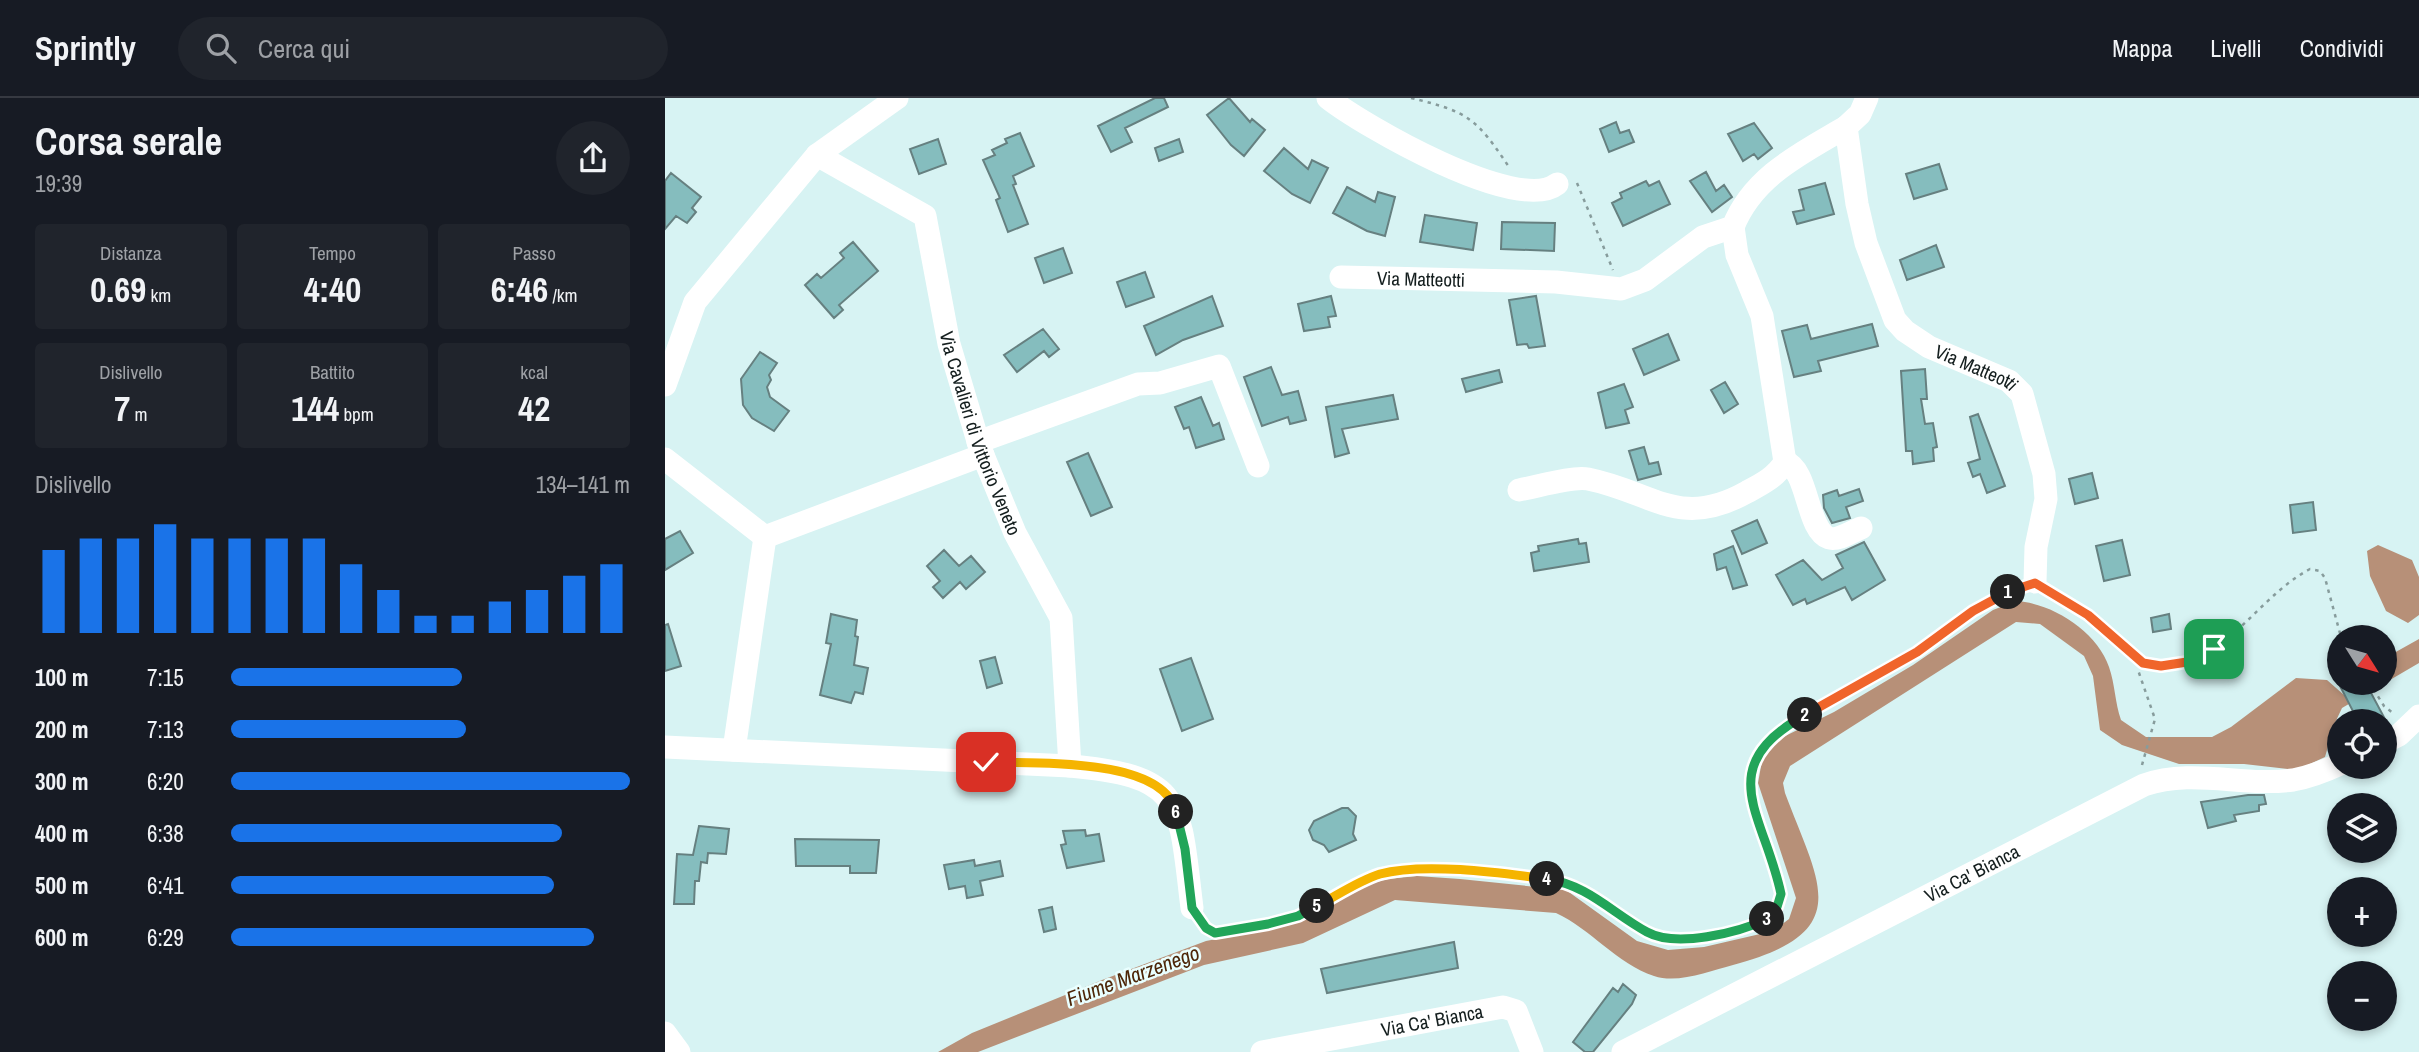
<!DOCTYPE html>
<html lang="it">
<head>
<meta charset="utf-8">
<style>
	body { margin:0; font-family:"Archivo Narrow",sans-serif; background:#20242c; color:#f1f3f6; height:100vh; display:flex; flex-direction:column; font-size:26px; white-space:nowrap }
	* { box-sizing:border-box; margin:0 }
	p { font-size:23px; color:#9ea1a6 }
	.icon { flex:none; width:38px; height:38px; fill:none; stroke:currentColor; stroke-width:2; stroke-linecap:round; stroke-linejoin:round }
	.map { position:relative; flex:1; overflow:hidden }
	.details { display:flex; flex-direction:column; background:#171b24; width:665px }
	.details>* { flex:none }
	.needle { width:46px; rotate:127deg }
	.buttons { position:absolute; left:1662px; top:527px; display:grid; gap:14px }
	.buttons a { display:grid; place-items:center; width:70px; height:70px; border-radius:50%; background:#171b24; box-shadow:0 4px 10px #0003; font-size:35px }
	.pin { position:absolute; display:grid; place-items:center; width:60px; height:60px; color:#fff; margin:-30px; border-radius:14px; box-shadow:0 4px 10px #0006 }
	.km { position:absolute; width:35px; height:35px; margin:-18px; border-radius:50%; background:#222; color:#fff; font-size:19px; line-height:35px; text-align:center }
	.round { display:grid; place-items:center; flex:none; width:74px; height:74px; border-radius:37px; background:#20242c }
	.overview { display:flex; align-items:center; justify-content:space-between; height:119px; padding:0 35px }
	h1 { font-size:38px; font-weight:700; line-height:52px }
	.figures { display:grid; grid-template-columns:repeat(3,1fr); gap:10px; height:119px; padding:7px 35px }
	.figures div { display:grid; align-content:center; border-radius:7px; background:#20242c; text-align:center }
	.figures b { font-size:35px; font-weight:700 }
	.figures small { font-size:19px; font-weight:400 }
	.figures p { font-size:19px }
	.chart { height:196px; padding:14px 35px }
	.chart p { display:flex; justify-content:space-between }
	.chart svg { width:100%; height:126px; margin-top:7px; stroke:#1a73e8; stroke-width:6 }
	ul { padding:0 35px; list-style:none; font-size:23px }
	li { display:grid; grid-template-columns:112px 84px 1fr; align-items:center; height:52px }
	li i { height:18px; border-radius:9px; background:#1a73e8 }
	header { display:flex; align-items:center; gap:42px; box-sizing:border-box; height:98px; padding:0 35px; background:#171b24; border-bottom:2px solid #363941 }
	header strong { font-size:33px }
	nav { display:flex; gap:38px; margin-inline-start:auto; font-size:24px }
	.search { width:490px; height:63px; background:#20242c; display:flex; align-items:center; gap:18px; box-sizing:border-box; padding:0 24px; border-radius:38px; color:#9ea1a6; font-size:26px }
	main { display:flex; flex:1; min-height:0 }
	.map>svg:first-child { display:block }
</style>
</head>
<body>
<header>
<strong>Sprintly</strong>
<div class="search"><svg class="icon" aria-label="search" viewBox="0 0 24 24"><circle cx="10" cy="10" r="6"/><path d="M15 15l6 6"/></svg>Cerca qui</div>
<nav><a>Mappa</a><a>Livelli</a><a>Condividi</a></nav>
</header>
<main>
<section class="details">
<div class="overview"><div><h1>Corsa serale</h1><p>19:39</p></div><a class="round"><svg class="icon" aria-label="share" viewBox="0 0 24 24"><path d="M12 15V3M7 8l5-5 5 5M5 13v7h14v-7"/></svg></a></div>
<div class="figures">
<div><p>Distanza</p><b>0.69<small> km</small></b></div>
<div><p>Tempo</p><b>4:40</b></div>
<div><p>Passo</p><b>6:46<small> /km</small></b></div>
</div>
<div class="figures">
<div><p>Dislivello</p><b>7<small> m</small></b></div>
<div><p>Battito</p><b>144<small> bpm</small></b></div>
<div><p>kcal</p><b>42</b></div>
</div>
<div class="chart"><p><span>Dislivello</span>134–141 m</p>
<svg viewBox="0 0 160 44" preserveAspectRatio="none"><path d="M5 44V15M15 44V11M25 44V11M35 44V6M45 44V11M55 44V11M65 44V11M75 44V11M85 44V20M95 44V29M105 44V38M115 44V38M125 44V33M135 44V29M145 44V24M155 44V20"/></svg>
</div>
<ul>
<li><b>100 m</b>7:15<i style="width:58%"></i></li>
<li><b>200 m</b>7:13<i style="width:59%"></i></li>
<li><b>300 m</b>6:20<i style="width:100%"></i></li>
<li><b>400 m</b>6:38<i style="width:83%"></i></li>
<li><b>500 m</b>6:41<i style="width:81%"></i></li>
<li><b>600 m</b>6:29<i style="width:91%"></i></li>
</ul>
</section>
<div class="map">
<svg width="1754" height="954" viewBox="0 0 1754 954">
	<rect width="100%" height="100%" fill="#d7f3f3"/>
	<!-- water -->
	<path fill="#b79078" d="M1713,447L1747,462L1754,479V517L1743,525L1721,513L1705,478L1702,453Z
		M1351,503C1387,505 1432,533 1444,569C1450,586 1450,605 1456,622L1481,639H1547L1566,629L1631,580L1662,582L1679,597L1697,585L1720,584V560L1754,541V565L1677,610L1669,627L1660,659L1632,672L1579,666H1514L1457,647L1435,632L1428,578L1419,558L1375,526L1351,524L1125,668L1118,685L1120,695C1154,786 1192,834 1068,867C1045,873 1013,886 989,878C952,866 926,831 891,815L730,802L638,845L539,867L313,954H273L307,935L437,882L541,843L624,827L704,786L723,781L752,778L795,781L901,792L972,843L1003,852L1039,849L1108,833L1124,821L1131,800L1093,685L1098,657L1110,643L1169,614L1248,567L1328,512Z"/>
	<!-- building -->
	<path fill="#85bdbe" stroke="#668080" stroke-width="2" d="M490,0H499L503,9L460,30L467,44L446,54L433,28Z
		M564,0L585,24L587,21L600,32L579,58L566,47L542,17Z
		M951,24L955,35L964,32L969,44L944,54L935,31Z
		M1089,25L1107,50L1093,61L1089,56L1078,63L1063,36Z
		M355,35L369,68L348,78L351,86L348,87L363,126L343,134L331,102L335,100L318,62L330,57L327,52L342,45L340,41Z
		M273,41L281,66L254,76L245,51Z
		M514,41L518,54L494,63L490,50Z
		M619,50L643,71L647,62L663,70L645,105L627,96L599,73Z
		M1274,66L1282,91L1249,101L1241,76Z
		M1041,74L1051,93L1059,87L1067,99L1047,114L1025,83Z
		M6,75L36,99L27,110L31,114L22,125L11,118L0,131V83Z
		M981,83L984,88L994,83L1005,106L958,128L947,105L957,100L955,95Z
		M1160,85L1169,116L1132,126L1128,114L1139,112L1134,92Z
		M682,89L710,104L713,94L730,99L720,138L702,133L668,115Z
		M760,117L812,125L808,152L755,144Z
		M837,124L890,125L889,153L836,151Z
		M188,144L213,173L174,207L178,212L169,220L140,187L152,176L156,180L179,160L175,155Z
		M1271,147L1279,169L1242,182L1235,162Z
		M398,150L407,175L379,185L370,160Z
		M480,174L489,199L461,209L452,184Z
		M547,198L558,228L518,242L491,257L479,228Z
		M666,198L671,218L663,219L665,229L639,233L633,206Z
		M871,198L880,248L864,250L862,246L852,247L844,202Z
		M1207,226L1213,248L1153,263L1156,273L1129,279L1117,233L1142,227L1146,241Z
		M378,231L394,251L384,259L379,253L352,274L339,257Z
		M1003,236L1014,262L979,277L968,251Z
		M95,254L112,265L104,277L106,282L102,289L105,299L124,313L109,333L87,320L78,307L76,281Z
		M606,269L617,297L633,293L641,322L625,326L623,319L597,328L579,279Z
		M1260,271L1262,301H1256L1260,326L1268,325L1272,349L1268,350L1269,363L1248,366L1247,353H1241L1236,273Z
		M834,272L837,284L801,294L797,281Z
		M1060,284L1073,306L1059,315L1046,292Z
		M959,286L968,309L960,312L964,325L941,330L933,295Z
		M728,297L733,321L677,331L684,355L670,359L661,309Z
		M536,299L548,328L554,325L559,341L531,350L524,329L519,331L510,309Z
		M1313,316L1340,388L1322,395L1315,376L1308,379L1303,365L1315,361L1305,319Z
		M979,349L984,366L993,364L996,376L973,382L964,353Z
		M423,355L447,409L426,418L402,364Z
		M1427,375L1433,400L1410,406L1404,381Z
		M1194,391L1198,403L1181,409L1185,420L1167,425L1159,410L1158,397L1172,392L1174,398Z
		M1648,404L1651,432L1628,435L1625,407Z
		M1092,422L1102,445L1077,456L1067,433Z
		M15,433L28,455L0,472V441Z
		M913,441L914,446L921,445L924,464L869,473L866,455L874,453L873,448Z
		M1457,442L1465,477L1439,483L1431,448Z
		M1199,444L1220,482L1187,502L1180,489L1142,506L1140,501L1128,507L1111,477L1138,462L1157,482L1178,470L1171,457Z
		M1068,448L1082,487L1068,491L1061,469L1052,472L1049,456Z
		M279,452L294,468L306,458L320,474L301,491L295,484L278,500L268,489L275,483L262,468Z
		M166,516L192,522L190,538L193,539L189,567L203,570L198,596L190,594L186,605L155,597L166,546L161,545Z
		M1504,516L1506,531L1488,534L1486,520Z
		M3,526L16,568L0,573V527Z
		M330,559L337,585L322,590L315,563Z
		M526,560L548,621L517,633L495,571Z
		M1673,584H1692L1699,596L1705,593L1721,623H1693Z
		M1583,697H1599L1601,706L1594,707V713L1569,717L1571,723L1543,730L1536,704Z
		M677,710H683L691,718L688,736L691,742L664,754L659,747L648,742L644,732L649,723Z
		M34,728L64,731L61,756L43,755L42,765L36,764L34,783H30L29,806H9L12,756L28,757Z
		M420,732L421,738L434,736L439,763L402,770L396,747L401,746L398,733Z
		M130,741L214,742L211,775H185V768H131Z
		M309,762L310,768L335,763L338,778L315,783L318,797L302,800L300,788L284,791L279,767Z
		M387,809L391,831L379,834L374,812Z
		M789,844L793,870L662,895L656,871Z
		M958,886L971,897L967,906L928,954H920L908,944L948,890L953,894Z"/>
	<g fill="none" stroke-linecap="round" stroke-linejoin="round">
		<!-- path -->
		<path stroke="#879c9c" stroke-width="2.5" stroke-dasharray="3.5 5" stroke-linecap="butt" d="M746,0C804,14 811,20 844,69
			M912,85L948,172
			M1386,495L1423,517L1478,565
			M1478,565C1560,576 1584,504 1645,471L1655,473L1660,480L1676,539
			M1704,584L1719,608L1728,615
			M1477,667L1490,621L1473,572L1478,565
			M538,825L550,835C577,831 608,828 634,818C661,807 685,786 714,777C750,766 851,774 889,782C934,791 958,830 996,840C1020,846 1047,836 1070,831C1094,826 1109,821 1116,796C1108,757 1074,697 1090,659C1095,648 1106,640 1115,631L1252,554L1308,514L1352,491"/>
		<!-- minor -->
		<g stroke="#fff" stroke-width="23">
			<path d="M663,0C697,27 853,117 892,86"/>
			<path id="s1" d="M1202,0L1195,16L1181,29L1192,106L1201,145L1230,222L1240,233L1264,249L1344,283L1357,296L1379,376L1381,401L1371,449L1370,484"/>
			<path d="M152,57L232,0"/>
			<path d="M1068,129L1072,157L1097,218L1120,364"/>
			<path id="s2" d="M676,179L891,184L956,191L980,182L1038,139L1068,129C1088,78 1137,55 1181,29"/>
			<path id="s3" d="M0,287L30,204L152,57L260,118L284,246L315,350L350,435L396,520L405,668L0,649"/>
			<path d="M313,344L473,286L495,285L554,268L593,368"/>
			<path d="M0,361L100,439L318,357"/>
			<path d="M1120,364C1144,372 1141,432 1164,440C1173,443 1188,433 1196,430"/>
			<path d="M854,392C872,389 907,378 923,381C988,394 1014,432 1082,394C1097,386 1111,379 1120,364"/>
			<path d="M1720,644L1734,637L1754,618"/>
			<path d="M69,652L100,439"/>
			<path d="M405,668C521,678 514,705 527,810"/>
			<path d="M0,935L14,954"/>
			<path id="s4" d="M597,954L838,909L851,913L867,954"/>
			<path id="s5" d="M958,954L1479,687C1527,670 1579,689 1628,682C1644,679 1660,673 1675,666"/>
		</g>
	</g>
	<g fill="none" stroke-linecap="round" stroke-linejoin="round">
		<!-- split-1 casing -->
		<g stroke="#fff" stroke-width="14">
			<path id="split-1" d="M1343,494L1370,485L1423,517L1478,565L1496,568L1522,564L1549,551"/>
		</g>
		<!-- split-2 casing -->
		<g stroke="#fff" stroke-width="14">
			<path id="split-2" d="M1140,617L1252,554L1308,513L1343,494"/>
		</g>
		<!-- split-3 casing -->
		<g stroke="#fff" stroke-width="14">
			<path id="split-3" d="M1102,821L1112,809L1116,796C1099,715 1046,670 1140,617"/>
		</g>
		<!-- split-4 casing -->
		<g stroke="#fff" stroke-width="14">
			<path id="split-4" d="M882,781C923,787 947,815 982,834C1011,850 1073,835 1102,821"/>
		</g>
		<!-- split-5 casing -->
		<g stroke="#fff" stroke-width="14">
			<path id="split-5" d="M652,808C673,797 693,783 715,776C759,764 837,775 882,781"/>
		</g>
		<!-- split-6 casing -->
		<g stroke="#fff" stroke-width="14">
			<path id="split-6" d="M511,714L520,751L527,810L541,830L550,835L603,826L633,818L652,808"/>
		</g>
		<!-- split-7 casing -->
		<g stroke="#fff" stroke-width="14">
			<path id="split-7" d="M321,664C366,666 498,658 511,714"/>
		</g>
		<!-- split-1 -->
		<use href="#split-1" stroke="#f0652b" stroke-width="9"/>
		<!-- split-2 -->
		<use href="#split-2" stroke="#f0652b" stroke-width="9"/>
		<!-- split-3 -->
		<use href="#split-3" stroke="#22a559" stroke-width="9"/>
		<!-- split-4 -->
		<use href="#split-4" stroke="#22a559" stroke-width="9"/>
		<!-- split-5 -->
		<use href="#split-5" stroke="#f5b400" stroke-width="9"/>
		<!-- split-6 -->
		<use href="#split-6" stroke="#22a559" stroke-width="9"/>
		<!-- split-7 -->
		<use href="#split-7" stroke="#f5b400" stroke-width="9"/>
	</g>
	<g text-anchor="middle" stroke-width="5" stroke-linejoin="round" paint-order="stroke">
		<!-- street labels -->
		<g font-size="19" fill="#141e1e" stroke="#e9ffff">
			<text dy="7" stroke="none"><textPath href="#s2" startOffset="80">Via Matteotti</textPath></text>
			<text dy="7" stroke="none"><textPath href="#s1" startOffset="332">Via Matteotti</textPath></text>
			<text dy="7" stroke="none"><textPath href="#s3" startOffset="628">Via Cavalieri di Vittorio Veneto</textPath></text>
			<text dy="7" stroke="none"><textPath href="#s5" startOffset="392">Via Ca' Bianca</textPath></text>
			<text dy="7" stroke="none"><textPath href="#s4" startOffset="173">Via Ca' Bianca</textPath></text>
		</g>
		<!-- water labels -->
		<g font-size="21" font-style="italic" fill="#4d2608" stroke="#e9ffff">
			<text transform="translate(468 878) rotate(-20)" y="7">Fiume Marzenego</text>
		</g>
	</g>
</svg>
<div class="buttons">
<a><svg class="needle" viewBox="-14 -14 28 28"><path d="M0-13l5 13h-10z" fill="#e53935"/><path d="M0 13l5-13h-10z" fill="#9ea1a6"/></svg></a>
<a><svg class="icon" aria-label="locate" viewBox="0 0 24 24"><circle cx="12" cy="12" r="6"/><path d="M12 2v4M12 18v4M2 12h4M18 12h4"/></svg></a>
<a><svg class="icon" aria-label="layers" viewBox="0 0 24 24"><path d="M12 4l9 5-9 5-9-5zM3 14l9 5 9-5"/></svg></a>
<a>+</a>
<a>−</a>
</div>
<div class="pin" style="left:1549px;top:551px;background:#1e9e55"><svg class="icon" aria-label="arrive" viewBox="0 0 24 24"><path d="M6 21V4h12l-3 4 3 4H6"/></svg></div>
<div class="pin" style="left:321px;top:664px;background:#d93025"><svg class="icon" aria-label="check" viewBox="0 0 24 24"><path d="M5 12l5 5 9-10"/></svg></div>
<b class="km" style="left:1343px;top:494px">1</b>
<b class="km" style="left:1140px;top:617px">2</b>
<b class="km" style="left:1102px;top:821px">3</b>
<b class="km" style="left:882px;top:781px">4</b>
<b class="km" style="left:652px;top:808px">5</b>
<b class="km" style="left:511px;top:714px">6</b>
</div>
</main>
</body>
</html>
